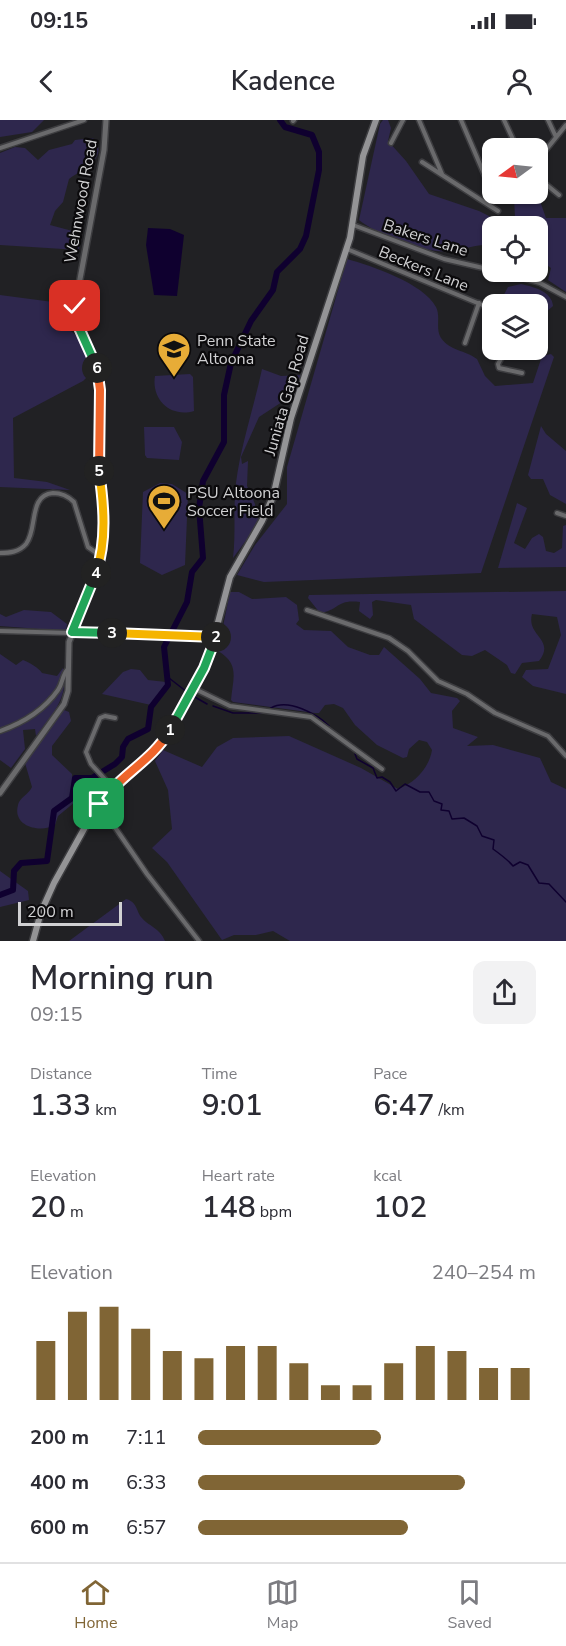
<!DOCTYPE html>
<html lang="en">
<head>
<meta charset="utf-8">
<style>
	body { margin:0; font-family:"Nunito Sans",sans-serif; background:#f2f2f3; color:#2b2b33; height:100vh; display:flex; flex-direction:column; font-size:22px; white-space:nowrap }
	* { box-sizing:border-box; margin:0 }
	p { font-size:20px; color:#7c7c81 }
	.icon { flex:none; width:33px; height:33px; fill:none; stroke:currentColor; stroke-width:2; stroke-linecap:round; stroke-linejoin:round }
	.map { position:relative; height:821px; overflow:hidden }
	.panel { display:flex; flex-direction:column; background:#fff; flex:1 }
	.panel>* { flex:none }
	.needle { width:39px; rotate:255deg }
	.controls { position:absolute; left:482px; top:18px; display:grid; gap:12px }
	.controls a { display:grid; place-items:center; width:66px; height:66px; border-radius:12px; background:#fff; box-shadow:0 2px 4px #0004; font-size:30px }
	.scale { position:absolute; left:18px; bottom:15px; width:104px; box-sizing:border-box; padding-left:6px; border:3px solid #d1d1d3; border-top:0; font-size:16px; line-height:21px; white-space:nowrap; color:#d1d1d3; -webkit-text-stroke:4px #0b0a0c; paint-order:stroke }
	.pin { position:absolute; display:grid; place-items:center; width:51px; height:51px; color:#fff; margin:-26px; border-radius:12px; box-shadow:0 3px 9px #0006 }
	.km { position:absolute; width:30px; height:30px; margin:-15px; border-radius:50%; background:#222; color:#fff; font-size:16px; line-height:30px; text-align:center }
	.round { display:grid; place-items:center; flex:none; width:63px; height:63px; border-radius:12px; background:#f2f2f3 }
	.headline { display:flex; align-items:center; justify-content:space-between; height:102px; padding:0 30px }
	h1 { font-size:33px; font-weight:600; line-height:45px }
	.figures { display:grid; grid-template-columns:repeat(3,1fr); gap:9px; height:102px; padding:6px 30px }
	.figures div { display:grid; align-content:center }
	.figures b { font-size:30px; font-weight:600 }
	.figures small { font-size:16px; font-weight:400 }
	.figures p { font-size:16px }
	.chart { height:168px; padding:12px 30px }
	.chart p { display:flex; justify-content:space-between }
	.chart svg { width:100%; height:108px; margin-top:6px; stroke:#806535; stroke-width:6 }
	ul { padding:0 30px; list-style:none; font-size:20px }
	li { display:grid; grid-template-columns:96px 72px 1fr; align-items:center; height:45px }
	li i { height:15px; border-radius:8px; background:#806535 }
	.status { display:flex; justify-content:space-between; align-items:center; height:42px; padding:0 30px; background:#fff; direction:ltr }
	.status svg { height:16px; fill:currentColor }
	header { display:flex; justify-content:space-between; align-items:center; height:78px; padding:0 30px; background:#fff; font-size:27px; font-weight:600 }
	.dock { display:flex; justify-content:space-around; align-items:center; height:84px; border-top:2px solid #e1e1e2; background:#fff; font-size:16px; color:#7c7c81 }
	.dock a { display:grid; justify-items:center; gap:3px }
	.dock .active { color:#806535 }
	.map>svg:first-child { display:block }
</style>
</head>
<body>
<div class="status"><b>09:15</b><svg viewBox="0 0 49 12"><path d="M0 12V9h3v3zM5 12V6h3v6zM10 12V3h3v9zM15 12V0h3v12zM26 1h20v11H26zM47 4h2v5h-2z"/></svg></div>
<header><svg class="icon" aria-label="back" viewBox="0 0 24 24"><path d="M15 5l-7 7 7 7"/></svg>Kadence<svg class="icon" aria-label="person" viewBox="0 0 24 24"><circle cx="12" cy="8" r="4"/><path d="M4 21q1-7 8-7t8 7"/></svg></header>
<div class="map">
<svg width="566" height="821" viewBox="0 0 566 821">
	<rect width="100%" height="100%" fill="#212124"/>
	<!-- green -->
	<path fill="#2e274d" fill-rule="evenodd" d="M0,0H44L32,12L0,17Z
		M383,0H388L391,8L388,21L406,41L429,74L479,91L495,99H511L515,97L514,78L519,74H532L540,81L546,98H566V172L548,160L551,148L537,138V106H492V125C477,124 466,129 451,131C429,135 376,114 359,100L380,4Z
		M93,18C111,38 80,50 69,59L63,82L55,91L50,105L80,113L79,130L0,125V33L15,27L25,28L38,40L49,30L72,24L75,20Z
		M347,139C372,146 423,163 436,187C441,197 435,208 441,218C450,231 465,230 477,239L485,256L495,266L533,263L542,236L551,234L554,237L481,453L264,462L237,455L255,425L287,384V347Z
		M521,164C533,167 552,171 553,186L544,194L537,196V184H499L508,167Z
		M0,175L53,182L64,207C82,216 91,233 90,254L83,261L13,298L14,358L47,362L70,370L0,367Z
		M262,249L281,256L302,255L285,280L259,297L241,337L242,344L248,341L247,366L255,384L258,399L253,411L233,438C236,413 233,388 236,363C241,324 254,287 262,249Z
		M190,254L193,257L194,291C171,298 151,280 155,256Z
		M541,306L546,314L566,331V384L550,375L543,359H531L528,355Z
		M144,307H174L182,322L179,340L147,338L145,335Z
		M160,363L172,364L188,374L185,445L162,455L140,443L143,372ZM164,368L176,371L182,383L148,381L152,373Z
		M517,383L527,388L514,423L525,429L532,418L539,414L543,417L546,431L554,433L562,428L563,406L566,405V447L498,448Z
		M566,471V574L533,566L522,557L526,550L548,549L561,515L557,497L532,494C526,516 556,519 539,541L522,543L515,554L511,553L507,545L485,530L472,536L462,535L414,499L411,485L376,480L372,482L373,495L370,499L359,491L360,482C336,479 340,490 320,493L308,478L309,475Z
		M230,472H239L252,479L286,477L297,485L299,500L296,504L304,510L331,511L348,527L370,535H379L384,527L420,559L431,573L457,578L460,581L452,591L453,608L478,617L467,626L493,625L540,638L551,662L566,669V821H290L273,811L256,815H234L222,820L167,742L152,728L172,709L168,670L155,641L163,630L202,647L217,627L233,618L289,616L361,648L398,669C415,663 429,648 432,630L427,622L419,620L409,629L407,637L403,638L377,625L355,605L343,588L334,584L325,585L319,593H315L233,582L231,580C233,558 240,544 218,531Z
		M24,490L51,492L67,504L66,511L0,506V494L6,497Z
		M0,534L16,545L23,540C29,542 39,548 42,553L57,556L63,548C70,576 52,595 36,616L35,609L23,610L25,629L11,648L0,640Z
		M131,549L140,550L148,560L166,562L167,566L161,577L151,585L102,574L123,552Z
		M64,590L69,592L71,601L52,626V635L72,654L75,682L58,696L55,705C41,713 12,707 18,685C19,678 29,674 32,667L25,643Z
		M0,751L28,771L29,780L0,787Z
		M126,779C137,782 136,790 141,797C148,806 160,808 165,821H69Z"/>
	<!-- water -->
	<path fill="#0f002f" d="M148,108L170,109L184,115L177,176L154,175L146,125Z"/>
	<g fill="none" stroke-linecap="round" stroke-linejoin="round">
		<!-- stream -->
		<path stroke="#0f002f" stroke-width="1.5" d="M169,558L187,572
			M193,576L207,584
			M213,586L233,593H265
			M271,588C288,578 317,594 329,606
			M334,611L337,614
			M355,634L357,639L373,648L377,658L382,657L390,662L396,671L405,664L420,672H429L434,681L442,684L441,690L449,691L452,699L464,698L477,706L482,716L494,720L493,729C500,734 508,740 513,746L520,742L528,745L539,763L549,764L566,782"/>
		<!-- river -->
		<path stroke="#0f002f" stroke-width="6" d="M0,775L13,770L14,751L21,743L47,741L54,691L72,678L75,658H92L115,644L122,637L123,627L128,619L148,609L151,587L168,565L164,527L187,482L192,452L203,438L199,388L203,361L224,322V275L231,243L251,201L273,170L277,152L300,129L306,116L319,50V32L312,15L285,7L280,0"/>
		<!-- minor casing -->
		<g stroke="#3d3d40" stroke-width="7">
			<path id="minor" d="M419,0L442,54
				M461,0L491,70L487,84
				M504,0L517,28
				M548,0L556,17
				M293,1L294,0
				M391,23L403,0
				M0,28L84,0
				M537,41L566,5
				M422,42L498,91
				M537,57L559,75
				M353,105L444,139L492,150
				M347,129L492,189
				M500,152L540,163L566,177
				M465,223L479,183
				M506,230L498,244L499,248L522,253
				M557,393L566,396
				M0,433C10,433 19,432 26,424C38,409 28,375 53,373C62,373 68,376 74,382L88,427L101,436
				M307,490L389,518L408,531L438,561L467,574L495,593L548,616L566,636
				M0,511L214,517
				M193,568L230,586L311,597L382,649
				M0,611C23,603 44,590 58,570C63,563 62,555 68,549
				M113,668L91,644L86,632L100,598L105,596L115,598
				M99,684L147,754L199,821"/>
		</g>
		<!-- tertiary casing -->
		<g stroke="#3d3d40" stroke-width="8">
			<path id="tertiary" d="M0,673L64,584L68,571L69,522L97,452L104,417L97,326L99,260L95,242L76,201L75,186L104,30L106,0"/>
		</g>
		<!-- secondary casing -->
		<g stroke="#3d3d40" stroke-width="9">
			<path id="secondary" d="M33,821L41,792L54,763L89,700L108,672L145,641L164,620L208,540L230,457L262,401L273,377L291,298L350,118L363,36L376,0"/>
		</g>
		<!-- minor -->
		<use href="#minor" stroke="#6a6a6c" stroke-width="4"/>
		<!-- tertiary -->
		<use href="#tertiary" stroke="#6a6a6c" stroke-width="5"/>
		<!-- secondary -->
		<use href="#secondary" stroke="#949496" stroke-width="6"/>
	</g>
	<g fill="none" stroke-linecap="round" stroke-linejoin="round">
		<!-- split-1 casing -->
		<g stroke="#fff" stroke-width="12">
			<path id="split-1" d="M99,684C120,655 152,641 170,610"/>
		</g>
		<!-- split-2 casing -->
		<g stroke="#fff" stroke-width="12">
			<path id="split-2" d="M170,610L204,548L216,517"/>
		</g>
		<!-- split-3 casing -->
		<g stroke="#fff" stroke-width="12">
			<path id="split-3" d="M112,513L216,517"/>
		</g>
		<!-- split-4 casing -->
		<g stroke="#fff" stroke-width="12">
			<path id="split-4" d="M96,453L72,512L112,513"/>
		</g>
		<!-- split-5 casing -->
		<g stroke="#fff" stroke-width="12">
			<path id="split-5" d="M96,453C107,420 104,386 99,351"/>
		</g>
		<!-- split-6 casing -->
		<g stroke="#fff" stroke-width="12">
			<path id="split-6" d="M97,248L100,270L99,351"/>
		</g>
		<!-- split-7 casing -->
		<g stroke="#fff" stroke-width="12">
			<path id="split-7" d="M75,186L76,201L97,248"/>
		</g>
		<!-- split-1 -->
		<use href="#split-1" stroke="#f0652b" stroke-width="8"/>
		<!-- split-2 -->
		<use href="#split-2" stroke="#22a559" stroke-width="8"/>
		<!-- split-3 -->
		<use href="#split-3" stroke="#f5b400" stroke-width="8"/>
		<!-- split-4 -->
		<use href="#split-4" stroke="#22a559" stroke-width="8"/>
		<!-- split-5 -->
		<use href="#split-5" stroke="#f5b400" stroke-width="8"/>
		<!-- split-6 -->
		<use href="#split-6" stroke="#f0652b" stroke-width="8"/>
		<!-- split-7 -->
		<use href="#split-7" stroke="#22a559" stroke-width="8"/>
	</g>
	<!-- icons -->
	<defs>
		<g id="university-pin" transform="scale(1.725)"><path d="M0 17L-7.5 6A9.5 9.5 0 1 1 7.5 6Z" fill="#e7ac37" stroke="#0b0a0c"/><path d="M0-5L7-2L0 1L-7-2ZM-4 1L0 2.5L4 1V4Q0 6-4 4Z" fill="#111"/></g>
		<g id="stadium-pin" transform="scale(1.725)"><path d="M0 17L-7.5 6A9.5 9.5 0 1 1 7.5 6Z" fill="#e7ac37" stroke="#0b0a0c"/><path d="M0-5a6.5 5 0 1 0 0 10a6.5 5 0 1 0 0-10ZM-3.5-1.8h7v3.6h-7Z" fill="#111"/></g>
	</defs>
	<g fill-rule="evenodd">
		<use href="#university-pin" x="174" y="229"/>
		<use href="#stadium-pin" x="164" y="381"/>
	</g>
	<g text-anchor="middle" stroke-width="4.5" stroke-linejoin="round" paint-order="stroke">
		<!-- street labels -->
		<g font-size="16" fill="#d1d1d3" stroke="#0b0a0c">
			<text transform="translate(80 81) rotate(-80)" y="6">Wehnwood Road</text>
			<text transform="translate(426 117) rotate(18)" y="6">Bakers Lane</text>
			<text transform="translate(424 148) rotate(22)" y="6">Beckers Lane</text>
			<text transform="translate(286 275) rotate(-74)" y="6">Juniata Gap Road</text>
		</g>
		<!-- poi labels -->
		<g font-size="16" fill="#d1d1d3" stroke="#0b0a0c" text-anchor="start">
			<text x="197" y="226">Penn State<tspan x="197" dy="18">Altoona</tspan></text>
			<text x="187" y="378">PSU Altoona<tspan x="187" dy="18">Soccer Field</tspan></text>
		</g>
	</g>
</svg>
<div class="controls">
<a><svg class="needle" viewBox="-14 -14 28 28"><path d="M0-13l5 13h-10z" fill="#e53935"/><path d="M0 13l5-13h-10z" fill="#7c7c81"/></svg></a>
<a><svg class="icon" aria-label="locate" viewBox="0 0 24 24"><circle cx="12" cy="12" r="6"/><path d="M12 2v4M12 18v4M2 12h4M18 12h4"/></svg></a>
<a><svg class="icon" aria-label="layers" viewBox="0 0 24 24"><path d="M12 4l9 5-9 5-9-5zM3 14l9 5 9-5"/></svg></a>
</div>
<div class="scale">200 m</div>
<div class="pin" style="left:99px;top:684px;background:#1e9e55"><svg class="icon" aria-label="arrive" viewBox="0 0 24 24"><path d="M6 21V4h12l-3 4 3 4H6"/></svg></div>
<div class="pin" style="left:75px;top:186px;background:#d93025"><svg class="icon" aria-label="check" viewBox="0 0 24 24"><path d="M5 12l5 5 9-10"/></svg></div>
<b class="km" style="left:170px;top:610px">1</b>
<b class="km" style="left:216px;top:517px">2</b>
<b class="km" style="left:112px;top:513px">3</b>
<b class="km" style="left:96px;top:453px">4</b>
<b class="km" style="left:99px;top:351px">5</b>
<b class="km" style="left:97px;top:248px">6</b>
</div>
<section class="panel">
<div class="headline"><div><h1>Morning run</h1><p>09:15</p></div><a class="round"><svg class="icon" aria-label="share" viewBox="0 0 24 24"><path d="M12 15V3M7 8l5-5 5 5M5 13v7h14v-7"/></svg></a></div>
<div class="figures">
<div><p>Distance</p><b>1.33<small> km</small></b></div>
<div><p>Time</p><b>9:01</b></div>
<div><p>Pace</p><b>6:47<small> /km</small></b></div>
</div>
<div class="figures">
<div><p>Elevation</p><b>20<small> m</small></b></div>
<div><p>Heart rate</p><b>148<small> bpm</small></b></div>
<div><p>kcal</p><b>102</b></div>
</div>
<div class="chart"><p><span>Elevation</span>240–254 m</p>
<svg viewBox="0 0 160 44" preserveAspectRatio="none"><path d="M5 44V20M15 44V8M25 44V6M35 44V15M45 44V24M55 44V27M65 44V22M75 44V22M85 44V29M95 44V38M105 44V38M115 44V29M125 44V22M135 44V24M145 44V31M155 44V31"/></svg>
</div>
<ul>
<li><b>200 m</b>7:11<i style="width:54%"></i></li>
<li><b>400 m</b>6:33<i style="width:79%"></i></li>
<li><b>600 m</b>6:57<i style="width:62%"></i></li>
</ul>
</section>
<nav class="dock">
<a class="active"><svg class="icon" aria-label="home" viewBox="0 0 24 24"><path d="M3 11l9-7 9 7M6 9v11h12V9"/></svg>Home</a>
<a><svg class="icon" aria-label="map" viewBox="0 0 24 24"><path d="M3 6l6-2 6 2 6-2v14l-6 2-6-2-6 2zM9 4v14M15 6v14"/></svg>Map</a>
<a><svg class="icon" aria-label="saved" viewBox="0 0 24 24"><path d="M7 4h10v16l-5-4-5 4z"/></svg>Saved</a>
</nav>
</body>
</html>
